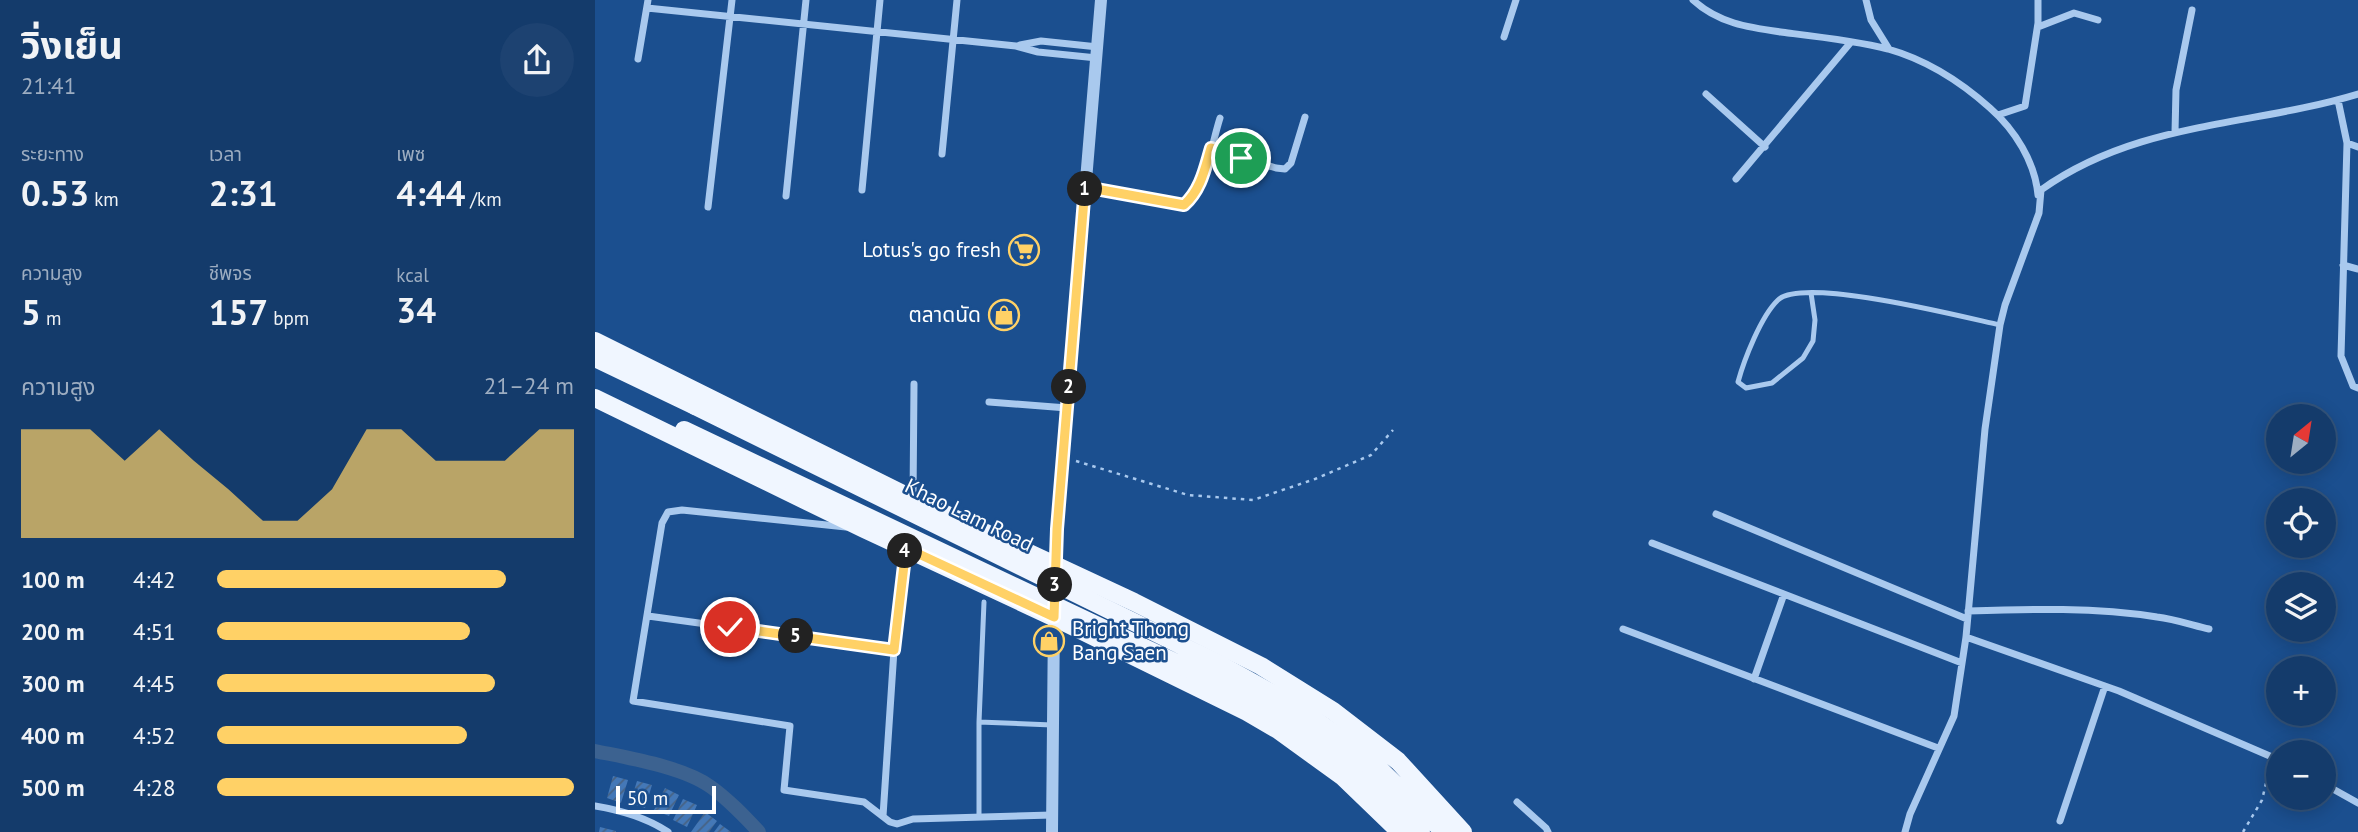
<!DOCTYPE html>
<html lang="th">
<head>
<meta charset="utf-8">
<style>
	body { margin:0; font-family:"PT Sans","Noto Sans Thai",sans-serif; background:#1d4271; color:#f1f3f6; height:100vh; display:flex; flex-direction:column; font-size:26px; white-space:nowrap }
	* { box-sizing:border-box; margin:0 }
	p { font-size:23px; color:#9dadc1 }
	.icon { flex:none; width:38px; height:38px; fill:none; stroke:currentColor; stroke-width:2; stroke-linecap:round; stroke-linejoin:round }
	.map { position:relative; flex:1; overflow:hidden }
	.details { display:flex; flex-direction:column; background:#143b6b; width:595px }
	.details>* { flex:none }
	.needle { width:46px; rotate:30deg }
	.controls { position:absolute; left:1671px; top:404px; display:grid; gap:14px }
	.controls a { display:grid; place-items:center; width:70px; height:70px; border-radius:50%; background:#143b6b; box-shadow:0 4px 18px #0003,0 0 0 2px #33557e; font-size:35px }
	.scale { position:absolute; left:21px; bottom:18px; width:100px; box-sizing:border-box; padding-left:7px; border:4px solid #fff; border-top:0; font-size:19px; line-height:24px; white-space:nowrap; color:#fff; -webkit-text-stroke:5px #1b4f8f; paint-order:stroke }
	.pin { position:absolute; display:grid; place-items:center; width:60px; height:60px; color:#fff; margin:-30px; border:4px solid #fff; border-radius:50%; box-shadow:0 2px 7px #0007 }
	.km { position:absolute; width:35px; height:35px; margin:-18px; border-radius:50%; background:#222; color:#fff; font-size:19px; line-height:35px; text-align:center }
	.round { display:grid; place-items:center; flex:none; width:74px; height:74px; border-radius:37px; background:#1d4271 }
	.head { display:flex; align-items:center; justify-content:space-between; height:119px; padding:0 21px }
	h1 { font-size:38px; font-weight:700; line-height:52px }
	.stats { display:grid; grid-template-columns:repeat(3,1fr); gap:10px; height:119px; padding:7px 21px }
	.stats div { display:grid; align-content:center }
	.stats b { font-size:35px; font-weight:700 }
	.stats small { font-size:19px; font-weight:400 }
	.stats p { font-size:19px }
	.chart { height:196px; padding:14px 21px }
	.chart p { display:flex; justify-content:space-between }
	.chart svg { width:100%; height:126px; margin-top:7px; fill:#ffd166; opacity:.7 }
	ul { padding:0 21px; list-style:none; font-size:23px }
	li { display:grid; grid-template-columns:112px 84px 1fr; align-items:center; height:52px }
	li i { height:18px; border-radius:9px; background:#ffd166 }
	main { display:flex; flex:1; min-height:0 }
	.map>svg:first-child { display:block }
</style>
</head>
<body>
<main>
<section class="details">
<div class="head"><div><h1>วิ่งเย็น</h1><p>21:41</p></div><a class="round"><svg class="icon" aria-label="share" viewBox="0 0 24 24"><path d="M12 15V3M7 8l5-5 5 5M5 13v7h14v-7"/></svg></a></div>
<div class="stats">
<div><p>ระยะทาง</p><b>0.53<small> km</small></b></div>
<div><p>เวลา</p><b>2:31</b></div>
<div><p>เพซ</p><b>4:44<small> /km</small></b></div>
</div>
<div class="stats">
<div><p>ความสูง</p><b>5<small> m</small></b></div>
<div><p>ชีพจร</p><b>157<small> bpm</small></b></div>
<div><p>kcal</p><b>34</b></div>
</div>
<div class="chart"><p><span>ความสูง</span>21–24 m</p>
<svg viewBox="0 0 160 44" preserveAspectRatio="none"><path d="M0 44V6L10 6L20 6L30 17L40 6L50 17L60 27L70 38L80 38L90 27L100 6L110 6L120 17L130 17L140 17L150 6L160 6V44z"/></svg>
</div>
<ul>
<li><b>100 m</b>4:42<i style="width:81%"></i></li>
<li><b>200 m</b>4:51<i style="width:71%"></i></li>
<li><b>300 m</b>4:45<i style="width:78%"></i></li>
<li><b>400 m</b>4:52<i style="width:70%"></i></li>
<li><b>500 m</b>4:28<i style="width:100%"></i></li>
</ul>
</section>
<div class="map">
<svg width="1763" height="832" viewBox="0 0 1763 832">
	<defs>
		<pattern id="building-hatch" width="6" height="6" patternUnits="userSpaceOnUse" patternTransform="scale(1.75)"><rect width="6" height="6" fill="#4478b7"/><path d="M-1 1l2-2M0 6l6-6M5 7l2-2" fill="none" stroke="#486282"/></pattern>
	</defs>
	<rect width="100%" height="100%" fill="#1b4f8f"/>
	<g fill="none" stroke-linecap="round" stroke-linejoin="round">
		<!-- canal -->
		<path stroke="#3c6290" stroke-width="14" d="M0,751C33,758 89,767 116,787C134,800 149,816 164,832"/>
	</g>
	<!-- building -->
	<path fill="url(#building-hatch)" d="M18,776L33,780L26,803L12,798Z
		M42,781L57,785L50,808L35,803Z
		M70,788L84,795L74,816L59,810Z
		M88,799L102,805L92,827L78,820Z
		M110,812L122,821L114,832H96Z
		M125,824L136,832H119Z
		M5,827L21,831V832H4Z"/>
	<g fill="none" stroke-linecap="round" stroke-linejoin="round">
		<!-- path -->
		<path stroke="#a9c9ee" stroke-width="2.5" stroke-dasharray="3.5 5" stroke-linecap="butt" d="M481,461L593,495L658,500L720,479L776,455L798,430
			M1648,832L1667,800L1672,779L1678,769"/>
		<!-- service -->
		<path stroke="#a9c9ee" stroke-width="5" d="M1216,293L1220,320L1218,341L1208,358L1177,383L1151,388L1143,382C1149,360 1166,316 1183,300C1208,276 1368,317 1405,325
			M384,722L457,725
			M384,817V722L389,602"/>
		<!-- minor -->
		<path stroke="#a9c9ee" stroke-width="7" d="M1098,0C1125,25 1158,28 1193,33C1226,37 1261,41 1293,49C1332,60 1366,82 1395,108C1420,130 1440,162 1443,195
			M1271,0L1276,20L1294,49
			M52,8L421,46L443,52L502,58
			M1443,27L1479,13L1503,20
			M909,37L921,0
			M425,45L446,41L503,47
			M43,59L53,0
			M1111,94L1170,147
			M1743,100L1752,143L1746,356L1758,386L1763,388
			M1403,115L1430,106L1443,23V0
			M1580,132L1581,90L1597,10
			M1752,143L1763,147
			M616,148L681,168L690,169L696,163L710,117
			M347,154L362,0
			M1141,179L1256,42
			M490,187L589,205C612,185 616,146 625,118
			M267,190L285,0
			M191,196L211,0
			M113,207L137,0
			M1748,265L1763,269
			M394,402L472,408
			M318,499L319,384
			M1121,514L1372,619
			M251,527L87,510L73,512L67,523L38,701L195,726L189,790L269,802L295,822L302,824L318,819L457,815
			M1057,543L1367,663
			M1373,611C1436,609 1500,607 1562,617C1579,619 1597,625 1614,629
			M53,616L299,650
			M1028,629L1343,748
			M1371,637L1524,691L1684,760
			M1159,679L1189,594
			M1729,784L1763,803
			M922,802L951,828L953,832
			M0,806C24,810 52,818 73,832
			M288,816L299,650L311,548
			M1465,821L1510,686
			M1310,832L1315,814L1359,716L1371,637L1390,429L1405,325L1410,305L1444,213L1446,190C1543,121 1654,127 1763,94"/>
		<!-- tertiary -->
		<path stroke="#a9c9ee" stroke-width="12" d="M457,832L459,617L462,529L506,0"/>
		<!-- primary -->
		<path stroke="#f0f6ff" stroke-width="18" d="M0,341L318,499L539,602L666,666L738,711L803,761L868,832
			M0,358L100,406
			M0,398L269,529L471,623L652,712L683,730L748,777L805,832
			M771,756L849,832
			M759,769L826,832"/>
		<!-- primary-bridge -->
		<path stroke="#f0f6ff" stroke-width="18" d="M100,406L624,664L702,707L771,756
			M89,430L615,679L689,719L759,769"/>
	</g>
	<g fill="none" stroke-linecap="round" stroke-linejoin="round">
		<!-- route casing -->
		<g stroke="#fff" stroke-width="14">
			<path id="route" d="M135,627L299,650L311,548L459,617L462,529L490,187L589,205C606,190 610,168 616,148L646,158"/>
		</g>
		<!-- route -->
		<use href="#route" stroke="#ffd166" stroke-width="9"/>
	</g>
	<!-- icons -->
	<defs>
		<g id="supermarket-ring" transform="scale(1.575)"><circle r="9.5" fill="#1b4f8f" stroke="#ffd166" stroke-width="1.5"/><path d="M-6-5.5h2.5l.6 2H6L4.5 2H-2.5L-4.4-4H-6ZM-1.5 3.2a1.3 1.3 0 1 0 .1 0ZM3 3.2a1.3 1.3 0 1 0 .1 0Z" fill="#ffd166"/></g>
		<g id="shop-ring" transform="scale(1.575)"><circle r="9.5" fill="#1b4f8f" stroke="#ffd166" stroke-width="1.5"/><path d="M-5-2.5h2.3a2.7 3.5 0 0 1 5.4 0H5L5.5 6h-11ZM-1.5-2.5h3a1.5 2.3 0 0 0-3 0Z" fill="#ffd166"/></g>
	</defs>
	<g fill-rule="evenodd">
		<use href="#supermarket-ring" x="429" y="250"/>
		<use href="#shop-ring" x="409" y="315"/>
		<use href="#shop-ring" x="454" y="641"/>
	</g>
	<g text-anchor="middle" stroke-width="5" stroke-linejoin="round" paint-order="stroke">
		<!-- poi labels -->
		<g font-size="21" fill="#fff" stroke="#1b4f8f" text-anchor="end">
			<text x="406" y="257">Lotus's go fresh</text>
			<text x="386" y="322">ตลาดนัด</text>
			<text x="477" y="636" text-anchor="start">Bright Thong<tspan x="477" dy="24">Bang Saen</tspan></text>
		</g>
		<!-- street labels -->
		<g font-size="21" fill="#fff" stroke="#1b4f8f">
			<text transform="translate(374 515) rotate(26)" y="7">Khao Lam Road</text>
		</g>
	</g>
</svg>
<div class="controls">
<a><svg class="needle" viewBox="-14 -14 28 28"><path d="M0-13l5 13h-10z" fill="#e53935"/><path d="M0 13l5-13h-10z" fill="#9dadc1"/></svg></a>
<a><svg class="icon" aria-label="locate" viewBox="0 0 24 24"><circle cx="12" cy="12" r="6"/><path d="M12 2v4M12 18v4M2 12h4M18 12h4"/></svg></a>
<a><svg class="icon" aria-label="layers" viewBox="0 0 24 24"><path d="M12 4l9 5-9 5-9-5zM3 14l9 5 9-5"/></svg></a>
<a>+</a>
<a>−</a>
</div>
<div class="scale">50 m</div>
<div class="pin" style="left:646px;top:158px;background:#1e9e55"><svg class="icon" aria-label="arrive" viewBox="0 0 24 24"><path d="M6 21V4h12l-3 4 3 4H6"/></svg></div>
<div class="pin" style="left:135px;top:627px;background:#d93025"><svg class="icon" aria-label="check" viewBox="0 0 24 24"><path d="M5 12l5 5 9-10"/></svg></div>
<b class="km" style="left:490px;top:189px">1</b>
<b class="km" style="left:474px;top:387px">2</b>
<b class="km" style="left:460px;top:585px">3</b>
<b class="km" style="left:310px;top:551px">4</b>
<b class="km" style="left:201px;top:636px">5</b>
</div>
</main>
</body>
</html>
